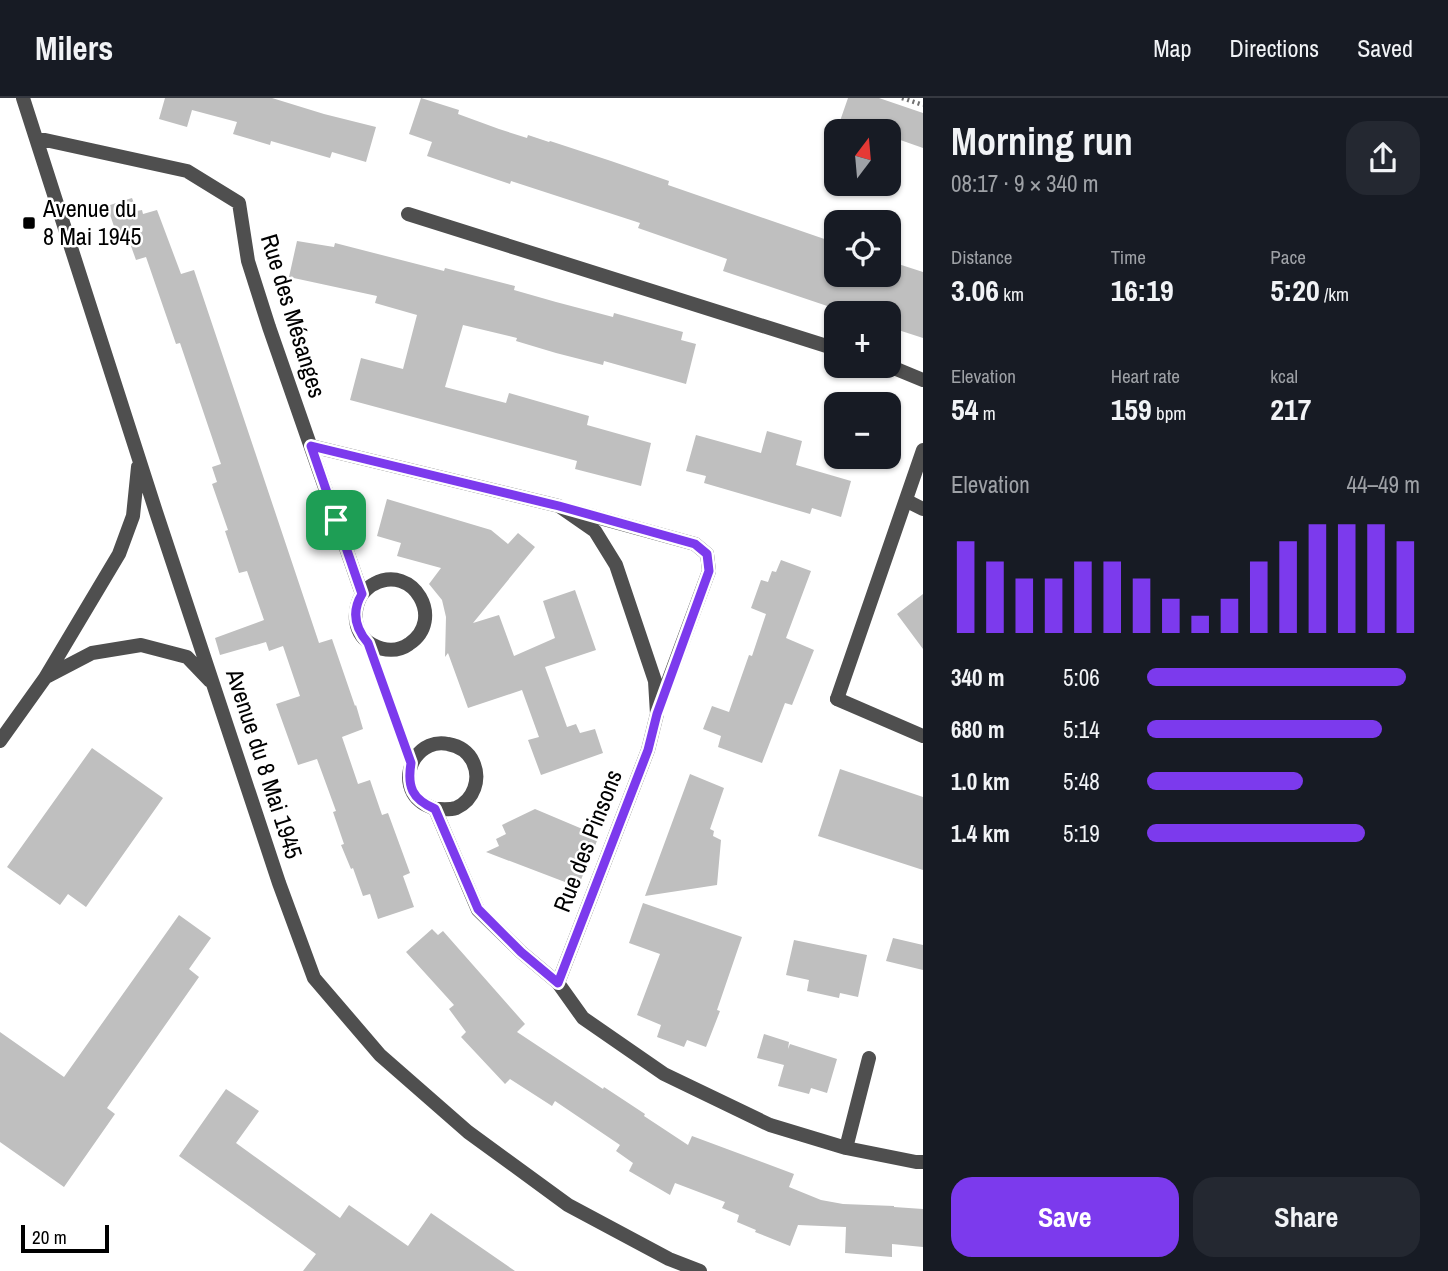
<!DOCTYPE html>
<html lang="en">
<head>
<meta charset="utf-8">
<style>
	body { margin:0; font-family:"Archivo Narrow",sans-serif; background:#242831; color:#f1f3f6; height:100vh; display:flex; flex-direction:column; font-size:26px; white-space:nowrap }
	* { box-sizing:border-box; margin:0 }
	p { font-size:23px; color:#9ea1a6 }
	.icon { flex:none; width:38px; height:38px; fill:none; stroke:currentColor; stroke-width:2; stroke-linecap:round; stroke-linejoin:round }
	.map { position:relative; flex:1; overflow:hidden }
	.drawer { display:flex; flex-direction:column; background:#171b24; width:525px }
	.drawer>* { flex:none }
	.needle { width:46px; rotate:16deg }
	.buttons { position:absolute; left:824px; top:21px; display:grid; gap:14px }
	.buttons a { display:grid; place-items:center; width:77px; height:77px; border-radius:14px; background:#171b24; box-shadow:0 2px 5px #0004; font-size:35px }
	.scale { position:absolute; left:21px; bottom:18px; width:88px; box-sizing:border-box; padding-left:7px; border:4px solid #000; border-top:0; font-size:19px; line-height:24px; white-space:nowrap; color:#000; -webkit-text-stroke:5px #fff; paint-order:stroke }
	.pin { position:absolute; display:grid; place-items:center; width:60px; height:60px; color:#fff; margin:-30px; border-radius:14px; box-shadow:0 4px 10px #0006 }
	.round { display:grid; place-items:center; flex:none; width:74px; height:74px; border-radius:21px; background:#242831 }
	.headline { display:flex; align-items:center; justify-content:space-between; height:119px; padding:0 28px }
	h1 { font-size:38px; font-weight:800; line-height:52px }
	.metrics { display:grid; grid-template-columns:repeat(3,1fr); gap:10px; height:119px; padding:7px 28px }
	.metrics div { display:grid; align-content:center }
	.metrics b { font-size:30px; font-weight:800 }
	.metrics small { font-size:19px; font-weight:400 }
	.metrics p { font-size:19px }
	.chart { height:196px; padding:14px 28px }
	.chart p { display:flex; justify-content:space-between }
	.chart svg { width:100%; height:126px; margin-top:7px; stroke:#7c3aed; stroke-width:6 }
	.cta { display:flex; gap:14px; margin-top:auto; padding:14px 28px }
	.cta a { flex:1; height:80px; border-radius:21px; background:#7c3aed; color:#fff; font-size:28px; font-weight:800; line-height:80px; text-align:center }
	.cta a+a { background:#242831; color:#f1f3f6 }
	ul { padding:0 28px; list-style:none; font-size:23px }
	li { display:grid; grid-template-columns:112px 84px 1fr; align-items:center; height:52px }
	li i { height:18px; border-radius:9px; background:#7c3aed }
	header { display:flex; align-items:center; gap:42px; box-sizing:border-box; height:98px; padding:0 35px; background:#171b24; border-bottom:2px solid #363941 }
	header strong { font-size:33px }
	nav { display:flex; gap:38px; margin-inline-start:auto; font-size:24px }
	main { display:flex; flex:1; min-height:0 }
	.map>svg:first-child { display:block }
</style>
</head>
<body>
<header>
<strong>Milers</strong>
<nav><a>Map</a><a>Directions</a><a>Saved</a></nav>
</header>
<main>
<div class="map">
<svg width="923" height="1173" viewBox="0 0 923 1173">
	<rect width="100%" height="100%" fill="#fff"/>
	<!-- building -->
	<path fill="#bfbfbf" d="M165,0H272L324,16L376,29L366,64L332,54L330,60L271,43L270,47L233,36L237,24L192,12L187,29L159,21Z
		M421,0L459,12L458,16L499,31L527,40L528,37L549,44L550,43L611,63L669,83L668,87L836,145V177H889V163L923,174V240L889,229V215H848L723,173L727,161L638,130L640,125L511,83L510,86L427,58L432,44L409,36Z
		M848,0H879L923,15V50L889,38V33H874L868,31V33L840,23Z
		M132,100L137,113L142,112L143,116L157,112L181,176L194,172L319,545L332,541L355,608L356,607L363,631L342,639L358,686L370,682L382,717L388,715L410,775L403,778L414,809L378,821L370,796L363,798L353,770L351,771L341,747L344,746L333,714L336,713L317,661L298,667L276,606L300,598L283,548L269,553L266,544L220,557L215,540L264,522L247,473L239,475L225,433L228,432L212,386L217,384L212,369L221,366L180,245L176,246L146,159L136,162L127,137L118,140L107,108Z
		M297,143L334,149L335,145L444,173L445,170L515,188L514,192L556,204L613,219L614,215L683,234L681,242L696,246L686,286L604,263L603,267L556,255L516,243L517,240L463,227L445,289L506,305L509,295L589,318L587,327L651,345L641,388L575,371L577,363L350,302L361,260L403,271L417,217L375,205L377,198L289,179Z
		M767,333L802,343L796,367L851,383L841,419L812,410L810,416L704,385L706,378L686,373L696,337L761,355Z
		M387,401L491,432L508,446L518,435L535,449L473,525L499,517L514,558L555,540L543,503L575,492L596,552L545,569L567,629L576,626L580,635L595,631L603,655L541,677L528,642L539,639L522,592L468,610L448,555L445,559L446,519L442,502L429,486L441,470L397,458L401,445L377,438Z
		M781,462L811,473L786,540L814,552L792,607L785,605L762,665L718,649L721,638L703,631L712,608L729,614L749,557L752,558L766,516L751,510L761,482L768,484L772,473L776,474Z
		M923,496V551L897,516Z
		M92,650L163,700L86,809L68,796L60,807L7,769Z
		M840,671L923,699V772L818,738Z
		M690,676L724,690L710,731L714,733L713,738L721,742L717,787L645,798Z
		M535,711L599,738L578,789L486,754L499,748L496,741L506,736L502,727Z
		M643,805L742,839L717,912L720,913L706,949L687,942L684,949L657,939L661,927L637,917L660,856L629,845Z
		M179,817L211,840L189,871L199,879L107,1010L115,1016L64,1089L0,1044V934L64,979Z
		M432,831L438,837L443,833L525,926L517,934L603,991L604,989L645,1016L644,1018L688,1047L692,1038L794,1076L789,1089L821,1102L843,1106L894,1108V1109L923,1111V1149L892,1146V1159L845,1155L846,1129L798,1127L790,1148L755,1134L756,1132L737,1124L739,1117L722,1110L725,1104L675,1085L670,1097L629,1073L633,1065L616,1053L620,1047L555,1003L552,1008L510,981L505,986L461,939L466,934L449,911L454,907L406,854Z
		M893,840L923,847V872L886,863Z
		M794,842L867,857L858,899L840,895L839,900L807,893L809,882L786,877Z
		M764,936L789,944L788,951L790,946L837,961L827,995L811,990L809,996L778,988L784,967L757,960Z
		M226,991L259,1013L236,1045L340,1120L349,1107L408,1148L431,1115L515,1173H303L316,1156L179,1058Z"/>
	<g fill="none" stroke-linecap="round" stroke-linejoin="round">
		<!-- path -->
		<path stroke="#717171" stroke-width="4.5" stroke-dasharray="2 3.5" stroke-linecap="butt" d="M902,0L923,7
			M378,572L403,643"/>
		<!-- lane -->
		<path stroke="#4f4f4f" stroke-width="14" d="M907,403L923,411
			M837,601L923,638"/>
		<!-- street -->
		<path stroke="#4f4f4f" stroke-width="14" d="M23,0L156,414L279,785L314,880L380,957L468,1034L568,1107L669,1161L700,1173
			M36,40L187,73L239,105L248,163L269,229L362,496C352,513 353,537 373,547C384,553 398,554 409,546C446,522 413,465 374,486C369,488 365,493 362,496
			M408,116L836,251
			M889,268L923,282
			M311,348L559,408L595,433L616,467L655,583L657,616L648,652L558,885
			M571,412L695,446L707,456L709,473L659,608
			M46,579L92,555L141,547L187,559L210,583
			M837,601L923,352
			M0,643L45,580L119,456L133,418L138,369
			M435,711C441,711 450,712 456,710C474,702 481,681 473,664C468,653 459,648 448,646C421,640 400,671 413,695C418,704 426,707 435,711L478,812L521,854L558,885L583,920L664,976L770,1027L846,1050L916,1064H923
			M846,1050L869,960"/>
	</g>
	<g fill="none" stroke-linecap="round" stroke-linejoin="round">
		<!-- route casing -->
		<g stroke="#fff" stroke-width="14">
			<path id="route" d="M311,348L559,408L695,446L707,456L709,473L657,616L648,652L558,885L521,854L478,811L435,711C412,701 407,689 411,665L368,545C355,530 351,514 362,496Z"/>
		</g>
		<!-- route -->
		<use href="#route" stroke="#7c3aed" stroke-width="9"/>
	</g>
	<!-- markers -->
	<rect fill="#000" stroke="#fff" stroke-width="2.5" x="22" y="118" width="14" height="14" rx="3.5"/>
	<g text-anchor="middle" stroke-width="5" stroke-linejoin="round" paint-order="stroke">
		<!-- poi labels -->
		<g font-size="24" fill="#000" stroke="#fff" text-anchor="start">
			<text x="43" y="119">Avenue du<tspan x="43" dy="28">8 Mai 1945</tspan></text>
		</g>
		<!-- street labels -->
		<g font-size="24" fill="#000" stroke="#fff">
			<text transform="translate(293 218) rotate(73)" y="8">Rue des Mésanges</text>
			<text transform="translate(264 666) rotate(72)" y="8">Avenue du 8 Mai 1945</text>
			<text transform="translate(588 743) rotate(-69)" y="8">Rue des Pinsons</text>
		</g>
	</g>
</svg>
<div class="buttons">
<a><svg class="needle" viewBox="-14 -14 28 28"><path d="M0-13l5 13h-10z" fill="#e53935"/><path d="M0 13l5-13h-10z" fill="#9ea1a6"/></svg></a>
<a><svg class="icon" aria-label="locate" viewBox="0 0 24 24"><circle cx="12" cy="12" r="6"/><path d="M12 2v4M12 18v4M2 12h4M18 12h4"/></svg></a>
<a>+</a>
<a>−</a>
</div>
<div class="scale">20 m</div>
<div class="pin" style="left:336px;top:422px;background:#1e9e55"><svg class="icon" aria-label="arrive" viewBox="0 0 24 24"><path d="M6 21V4h12l-3 4 3 4H6"/></svg></div>
</div>
<section class="drawer">
<div class="headline"><div><h1>Morning run</h1><p>08:17 · 9 × 340 m</p></div><a class="round"><svg class="icon" aria-label="share" viewBox="0 0 24 24"><path d="M12 15V3M7 8l5-5 5 5M5 13v7h14v-7"/></svg></a></div>
<div class="metrics">
<div><p>Distance</p><b>3.06<small> km</small></b></div>
<div><p>Time</p><b>16:19</b></div>
<div><p>Pace</p><b>5:20<small> /km</small></b></div>
</div>
<div class="metrics">
<div><p>Elevation</p><b>54<small> m</small></b></div>
<div><p>Heart rate</p><b>159<small> bpm</small></b></div>
<div><p>kcal</p><b>217</b></div>
</div>
<div class="chart"><p><span>Elevation</span>44–49 m</p>
<svg viewBox="0 0 160 44" preserveAspectRatio="none"><path d="M5 44V12M15 44V19M25 44V25M35 44V25M45 44V19M55 44V19M65 44V25M75 44V32M85 44V38M95 44V32M105 44V19M115 44V12M125 44V6M135 44V6M145 44V6M155 44V12"/></svg>
</div>
<ul>
<li><b>340 m</b>5:06<i style="width:95%"></i></li>
<li><b>680 m</b>5:14<i style="width:86%"></i></li>
<li><b>1.0 km</b>5:48<i style="width:57%"></i></li>
<li><b>1.4 km</b>5:19<i style="width:80%"></i></li>
</ul>
<div class="cta"><a>Save</a><a>Share</a></div>
</section>
</main>
</body>
</html>
